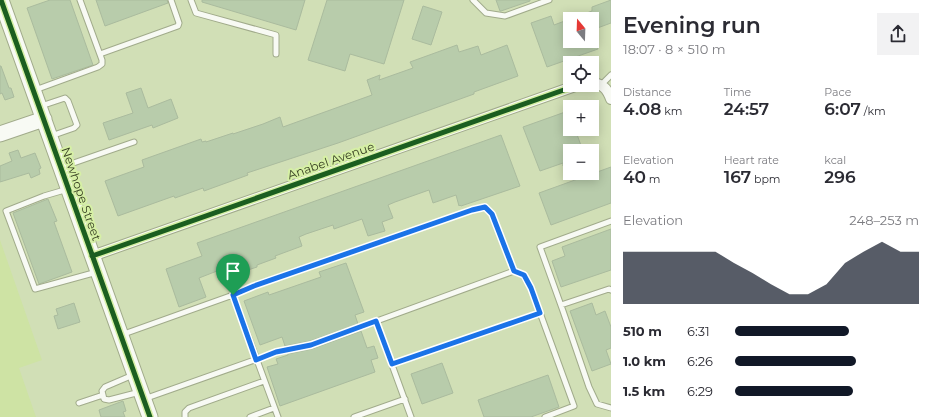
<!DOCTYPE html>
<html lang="en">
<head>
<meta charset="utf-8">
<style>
	body { margin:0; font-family:Montserrat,sans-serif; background:#f2f2f3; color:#2b2b33; height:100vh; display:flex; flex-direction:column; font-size:15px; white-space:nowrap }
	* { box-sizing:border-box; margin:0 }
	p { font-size:13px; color:#7c7c81 }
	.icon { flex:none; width:22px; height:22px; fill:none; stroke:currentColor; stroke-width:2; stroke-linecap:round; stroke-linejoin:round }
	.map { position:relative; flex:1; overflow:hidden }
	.side { display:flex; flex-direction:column; background:#fff; width:320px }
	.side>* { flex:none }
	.needle { width:26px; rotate:341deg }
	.controls { position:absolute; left:563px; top:12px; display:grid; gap:8px }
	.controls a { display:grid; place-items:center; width:36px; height:36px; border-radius:0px; background:#fff; box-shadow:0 2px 10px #0003; font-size:20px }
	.pin { position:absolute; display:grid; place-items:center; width:34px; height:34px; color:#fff; margin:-41px -17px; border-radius:50% 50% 50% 0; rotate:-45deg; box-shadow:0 0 4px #0007 }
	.pin .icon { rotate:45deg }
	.round { display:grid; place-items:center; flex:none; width:42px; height:42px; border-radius:0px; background:#f2f2f3 }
	.headline { display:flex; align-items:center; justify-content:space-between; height:68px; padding:0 12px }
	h1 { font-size:22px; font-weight:600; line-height:30px }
	.stats { display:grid; grid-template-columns:repeat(3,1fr); gap:6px; height:68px; padding:4px 12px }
	.stats div { display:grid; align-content:center }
	.stats b { font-size:17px; font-weight:600 }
	.stats small { font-size:11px; font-weight:400 }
	.stats p { font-size:11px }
	.chart { height:112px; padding:8px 12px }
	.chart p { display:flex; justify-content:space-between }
	.chart svg { width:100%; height:72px; margin-top:4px; fill:#111827; opacity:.7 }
	ul { padding:0 12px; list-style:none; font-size:13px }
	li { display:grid; grid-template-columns:64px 48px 1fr; align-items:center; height:30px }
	li i { height:10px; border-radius:5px; background:#111827 }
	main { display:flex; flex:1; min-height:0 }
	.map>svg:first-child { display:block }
</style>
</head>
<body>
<main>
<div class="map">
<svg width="611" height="417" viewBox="0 0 611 417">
	<rect width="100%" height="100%" fill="#d1dfb6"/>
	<!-- built -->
	<path fill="#cee3a4" d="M0,240L42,360L19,368L36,417H0Z"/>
	<!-- building -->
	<path fill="#b8ccab" stroke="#aabb9e" d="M50,0H70L93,65L52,79L27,8Z
		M96,0H167L168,3L105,26Z
		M202,0H305L296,30L202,2Z
		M327,0H404L384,64L350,54L345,71L308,60Z
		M496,0H530V1L501,11H500Z
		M611,0V23L592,30V19H574V18L592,11V7Z
		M423,6L442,12L431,45L412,39Z
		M551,16L554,25L570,19V41H596L598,49L547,67L531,23Z
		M457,45L459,52L478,46L481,55L507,45L518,76L474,92V94L338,143L247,173L248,175L204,191L203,188L175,198L174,196L118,216L105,181L144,167L142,160L201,139L202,142L206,141V142L233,133V134L263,124L280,117L283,127L372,95L367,80L380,75L379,80L413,68L410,62Z
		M0,66H1L9,88H11L14,97L5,100L2,93L0,94Z
		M141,88L148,108L171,99L178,118L153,128L152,125L109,140L103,123L133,113L126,93Z
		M568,111L570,116V129H575L583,151H570V163L563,166V163L540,171L523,127Z
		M501,135L520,186L461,206L460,205L459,206L456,195L433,203L429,190L395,202L388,205L393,218L382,222L385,231L368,236L362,219L334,229L333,225L306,234L299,237L302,246L275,256L276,258L257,265V267L248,270L247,267L219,277L217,271L199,278L206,297L179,307L166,269L202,256L197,243Z
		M18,150L21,158L35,153L41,168L39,169L40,174L31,178L29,173L0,182V166L12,161L9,153Z
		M611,167V203L551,225L539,193Z
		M48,199L57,221L54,222L72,272L39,284L13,213Z
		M611,229V270L561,287L552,261L565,256L562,247Z
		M346,263L364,312L355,315L358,324L310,341L285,346L282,337L260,345L244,301L268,292L269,295L321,277L319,272Z
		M74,303L80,322L58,329L54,316L58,315L56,309Z
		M592,303L596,315L605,311L611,327V348L606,350L611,364L592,371L570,311Z
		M361,331L367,348L374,346L378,358L371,360L375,372L280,406L267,367L278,364L276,359L288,355V354L312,349Z
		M442,363L453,393L422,404L411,374Z
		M548,375L559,407L531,417H484L478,400Z
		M123,401L126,411L123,412L125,417H101L99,410Z"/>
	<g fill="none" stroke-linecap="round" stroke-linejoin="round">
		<!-- lane casing -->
		<g stroke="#a1ab8b" stroke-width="7">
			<path id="lane" d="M191,0L196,13L276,35V54
				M473,0L486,13L505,16L549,0
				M100,54L178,26L179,23L171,0
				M601,85L611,75
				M35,90L98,67L102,64V60L80,0
				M41,106L65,98L68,101L77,125L74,128L51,136
				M62,167L134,142
				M68,189L44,196L6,211L35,289L97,272
				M611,221L540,247L563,311L589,387L597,404L611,408
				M233,295L254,286L472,210L485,207L492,214L514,271
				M561,305L609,289L611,290
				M376,321L411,417
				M121,335L233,295L278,417
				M392,364L540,313
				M133,375L105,387L102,391L104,399L109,400L140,392
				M144,399L277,352L311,345L514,271L523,275L531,288L574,406L545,417
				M79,403L103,395
				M185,417V412L189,408L264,381
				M250,417L274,408
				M354,417L405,399"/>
		</g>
		<!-- street casing -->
		<g stroke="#a1ab8b" stroke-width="12">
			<path id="street" d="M592,82C603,85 607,88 611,99
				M92,256L578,85"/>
		</g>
		<!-- secondary casing -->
		<g stroke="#a1ab8b" stroke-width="17">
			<path id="secondary" d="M1,0C51,139 100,278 150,417
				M0,134L44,119"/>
		</g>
		<!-- lane -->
		<use href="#lane" stroke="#f8faf4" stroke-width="5"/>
		<!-- street -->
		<use href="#street" stroke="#f8faf4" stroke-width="10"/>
		<!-- secondary -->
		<use href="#secondary" stroke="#f8faf4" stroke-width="15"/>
		<!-- cycleway casing -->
		<g stroke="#d6f0a5" stroke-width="8">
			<path id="cycleway" d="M1,0C51,139 100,278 150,417
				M92,256L578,85"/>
		</g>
		<!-- cycleway -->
		<use href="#cycleway" stroke="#1b5e20" stroke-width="5"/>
	</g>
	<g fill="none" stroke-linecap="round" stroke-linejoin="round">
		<!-- route casing -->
		<g stroke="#fff" stroke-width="8">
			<path id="route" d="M485,207L492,214L514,271L524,275L531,288L540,313L392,364L376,321L311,345L276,352L256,360L233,295L254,286L472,210Z"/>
		</g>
		<!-- route -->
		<use href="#route" stroke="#1a73e8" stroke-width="5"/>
	</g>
	<g text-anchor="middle" stroke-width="4" stroke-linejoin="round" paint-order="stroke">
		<!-- street labels -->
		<g font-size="12" fill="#384123" stroke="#d6f0a5">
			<text transform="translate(331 161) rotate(-19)" y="4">Anabel Avenue</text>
			<text transform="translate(81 194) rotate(71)" y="4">Newhope Street</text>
		</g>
	</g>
</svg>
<div class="controls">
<a><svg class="needle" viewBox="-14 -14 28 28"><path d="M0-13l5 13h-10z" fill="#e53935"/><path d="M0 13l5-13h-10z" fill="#7c7c81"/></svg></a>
<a><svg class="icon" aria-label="locate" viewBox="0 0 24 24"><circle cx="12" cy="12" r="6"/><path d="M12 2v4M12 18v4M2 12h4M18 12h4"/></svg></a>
<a>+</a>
<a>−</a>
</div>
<div class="pin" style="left:233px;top:295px;background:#1e9e55"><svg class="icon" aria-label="arrive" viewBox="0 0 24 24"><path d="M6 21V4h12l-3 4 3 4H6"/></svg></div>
</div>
<section class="side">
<div class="headline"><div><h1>Evening run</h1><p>18:07 · 8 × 510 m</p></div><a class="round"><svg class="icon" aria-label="share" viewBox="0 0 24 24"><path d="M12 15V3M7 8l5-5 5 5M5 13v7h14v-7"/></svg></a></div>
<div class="stats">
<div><p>Distance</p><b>4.08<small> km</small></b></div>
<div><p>Time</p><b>24:57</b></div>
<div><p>Pace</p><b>6:07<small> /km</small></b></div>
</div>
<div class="stats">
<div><p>Elevation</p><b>40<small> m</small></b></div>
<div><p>Heart rate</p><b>167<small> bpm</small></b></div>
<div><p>kcal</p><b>296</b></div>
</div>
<div class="chart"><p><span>Elevation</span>248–253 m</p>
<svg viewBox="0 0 160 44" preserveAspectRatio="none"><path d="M0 44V12L10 12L20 12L30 12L40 12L50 12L60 19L70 25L80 32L90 38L100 38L110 32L120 19L130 12L140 6L150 12L160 12V44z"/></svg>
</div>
<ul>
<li><b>510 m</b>6:31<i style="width:62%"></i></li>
<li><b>1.0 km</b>6:26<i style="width:66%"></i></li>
<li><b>1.5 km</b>6:29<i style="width:64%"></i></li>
</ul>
</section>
</main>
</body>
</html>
